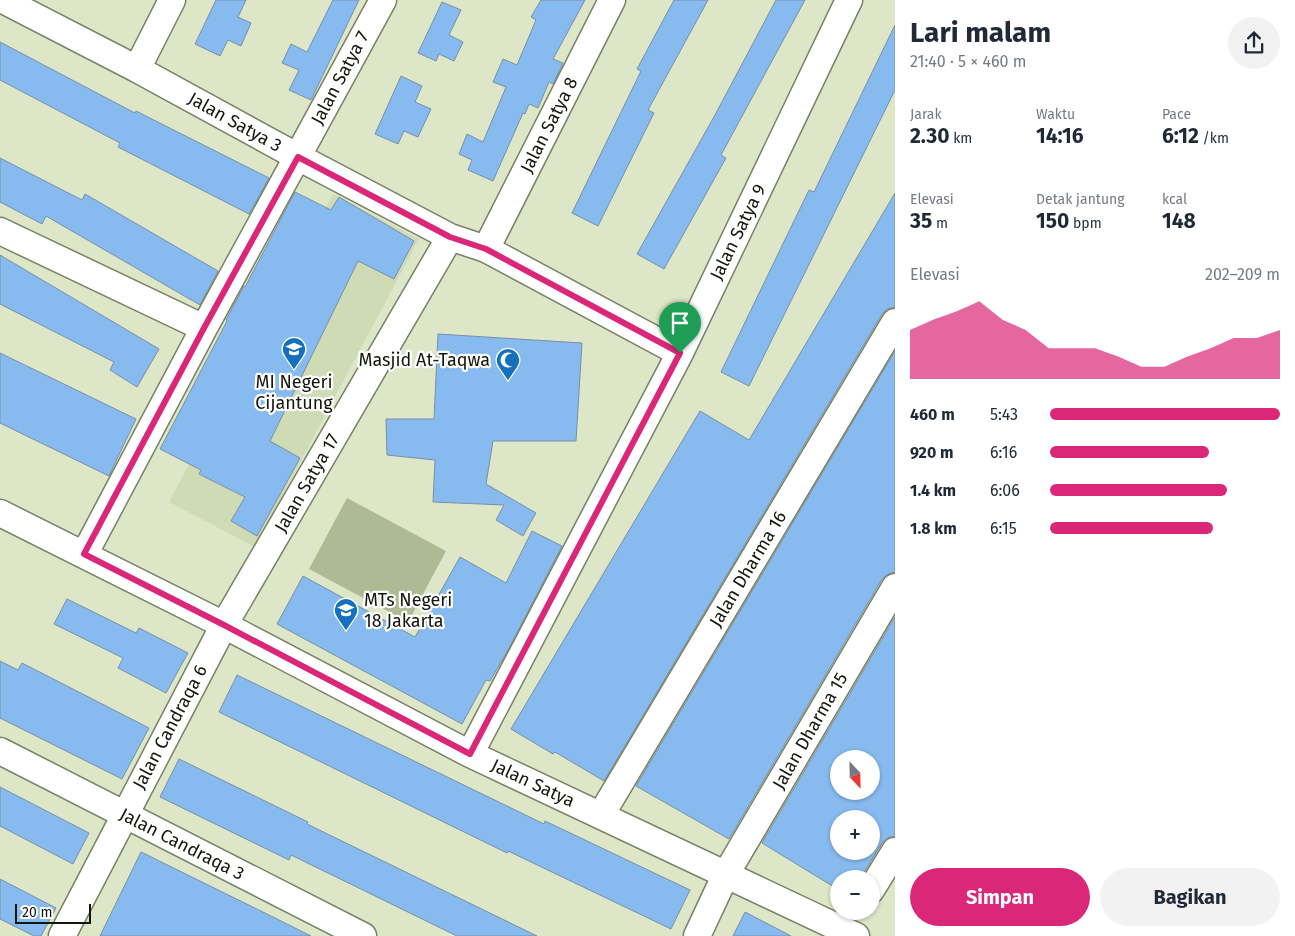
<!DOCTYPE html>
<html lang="id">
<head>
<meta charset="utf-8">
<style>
	body { margin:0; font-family:"Fira Sans",sans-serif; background:#f2f2f3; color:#1f2937; height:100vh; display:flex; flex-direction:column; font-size:19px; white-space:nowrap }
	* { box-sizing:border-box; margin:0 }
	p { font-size:16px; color:#747a83 }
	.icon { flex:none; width:28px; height:28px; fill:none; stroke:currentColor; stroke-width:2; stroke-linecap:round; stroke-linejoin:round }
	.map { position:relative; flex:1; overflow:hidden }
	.details { display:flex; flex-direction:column; background:#fff; width:400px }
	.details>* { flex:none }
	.needle { width:32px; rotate:158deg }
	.controls { position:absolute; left:830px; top:750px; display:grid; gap:10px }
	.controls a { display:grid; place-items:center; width:50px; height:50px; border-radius:50%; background:#fff; box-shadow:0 1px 4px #0004; font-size:25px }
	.scale { position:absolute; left:15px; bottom:12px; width:76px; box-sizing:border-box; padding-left:5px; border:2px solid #13160b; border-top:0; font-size:14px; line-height:18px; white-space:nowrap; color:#13160b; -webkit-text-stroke:4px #fff; paint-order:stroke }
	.pin { position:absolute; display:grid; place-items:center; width:42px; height:42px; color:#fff; margin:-51px -21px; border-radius:50% 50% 50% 0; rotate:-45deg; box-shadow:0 0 5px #0007 }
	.pin .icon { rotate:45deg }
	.round { display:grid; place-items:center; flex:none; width:52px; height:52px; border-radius:26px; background:#f2f2f3 }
	.head { display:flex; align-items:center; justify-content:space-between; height:85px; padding:0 15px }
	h1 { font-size:28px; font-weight:700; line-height:38px }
	.figures { display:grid; grid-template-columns:repeat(3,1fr); gap:8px; height:85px; padding:5px 15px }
	.figures div { display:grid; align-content:center }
	.figures b { font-size:21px; font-weight:700 }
	.figures small { font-size:14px; font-weight:400 }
	.figures p { font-size:14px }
	.chart { height:140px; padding:10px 15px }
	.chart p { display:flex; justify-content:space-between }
	.chart svg { width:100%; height:90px; margin-top:5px; fill:#db2777; opacity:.7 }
	.primary-button { display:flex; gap:10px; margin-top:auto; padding:10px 15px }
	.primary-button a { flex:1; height:58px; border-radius:30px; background:#db2777; color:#fff; font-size:20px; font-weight:700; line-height:58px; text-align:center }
	.primary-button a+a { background:#f2f2f3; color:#1f2937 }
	ul { padding:0 15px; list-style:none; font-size:16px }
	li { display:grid; grid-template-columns:80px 60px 1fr; align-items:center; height:38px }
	li i { height:12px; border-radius:6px; background:#db2777 }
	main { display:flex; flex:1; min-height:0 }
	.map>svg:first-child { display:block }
</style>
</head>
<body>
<main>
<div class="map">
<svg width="895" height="936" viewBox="0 0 895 936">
	<rect width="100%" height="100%" fill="#dde7c7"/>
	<!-- built -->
	<path fill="#cfdbb5" d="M333,194L419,239L255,547L169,502Z"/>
	<!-- green -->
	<path fill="#aeba93" d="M347,498L446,551L408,622L309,569Z"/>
	<!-- building -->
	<path fill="#87baef" stroke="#798fa6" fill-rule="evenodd" d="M216,0H246L238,17L251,23L241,46L228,40L220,56L195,44Z
		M333,0H359L311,100L289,90L299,70L282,63L291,44L307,52Z
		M541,0H585L553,59L563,63L553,84L549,82L538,108L529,104L525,114L523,113L493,181L468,170L472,160L459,154L467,134L483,142L506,87L493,82L503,59L517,65L536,20L531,17Z
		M674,0H708L648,110L654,113L598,226L572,213L641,71L637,69Z
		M776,0H805L721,155L726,158L664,269L637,254L715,115Z
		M442,2L461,10L449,35L463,42L454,61L439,54L436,61L418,53Z
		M895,25V90L749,386L721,372L809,190L814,192Z
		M0,42L135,113L136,111L269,178L249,214L118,147L120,143L0,80Z
		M401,76L422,86L415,102L431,109L418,137L404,131L398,144L375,134Z
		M0,158L82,200L85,194L218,271L200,305L46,216L42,224L0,202Z
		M295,192L331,210L339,197L414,241L394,279L358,261L270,441L300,458L257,536L231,521L245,497L199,474L201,470L160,449L227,321L226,320L244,286L245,287Z
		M895,193V307L887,309L882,314L604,781L555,752L553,754L511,729L700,411L749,440Z
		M0,255L159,349L137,387L110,370L114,362L0,304Z
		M438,334L582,343L576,441H493L486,484L536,513L523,536L496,520L504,505L433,502L435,460L387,455L386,419H434Z
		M895,351V572L888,574L882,579L729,839L636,786Z
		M0,353L136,419L109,476L0,423Z
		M532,531L562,546L508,650L490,681L486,680L462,724L277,624L303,576L415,637L460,557L506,583Z
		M67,599L136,633L139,628L188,653L166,693L118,668L123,658L54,624Z
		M895,617V836L887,838L882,843L860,879H839V890L762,843ZM839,759H871V791H839ZM839,819H871V851H839Z
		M0,661L18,670L22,663L149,728L122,779L0,718Z
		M237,675L544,824L545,821L690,890L671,929L508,851L507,853L219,712Z
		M179,759L308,822L307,824L537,936H457L291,855L289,860L160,797Z
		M0,787L89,833L73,864L0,826Z
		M141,852L269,915L311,936H100Z
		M0,879L56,908L41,936H34L0,919Z
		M745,912L791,936H733Z"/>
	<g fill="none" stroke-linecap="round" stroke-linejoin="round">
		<!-- minor casing -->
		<g stroke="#788164" stroke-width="29">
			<path id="minor" d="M3,0L137,69L298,157L450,237L486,249L680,353
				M137,69L172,0
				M0,231L204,328
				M486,249L612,0
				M0,513L224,625L470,754L856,936
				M84,555L204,328L383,0
				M0,751L363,936
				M470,754L680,353L849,0
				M601,815L895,322
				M871,890L895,851
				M62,936L224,625L450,237
				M697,936L726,874L895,587"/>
		</g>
		<!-- minor -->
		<use href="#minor" stroke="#fff" stroke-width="26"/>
	</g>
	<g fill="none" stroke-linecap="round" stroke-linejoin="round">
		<!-- route casing -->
		<g stroke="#fff" stroke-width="10">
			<path id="route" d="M298,157L450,237L486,249L680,353L470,754L224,625L84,554L204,328Z"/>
		</g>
		<!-- route -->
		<use href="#route" stroke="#db2777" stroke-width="6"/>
	</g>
	<!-- icons -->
	<defs>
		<g id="school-pin" transform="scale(1.25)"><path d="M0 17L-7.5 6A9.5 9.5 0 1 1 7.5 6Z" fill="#1570bd" stroke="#fff"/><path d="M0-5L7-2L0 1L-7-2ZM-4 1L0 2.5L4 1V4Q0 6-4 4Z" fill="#fff"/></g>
		<g id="mosque-pin" transform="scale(1.25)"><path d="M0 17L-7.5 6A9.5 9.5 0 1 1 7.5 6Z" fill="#1570bd" stroke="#fff"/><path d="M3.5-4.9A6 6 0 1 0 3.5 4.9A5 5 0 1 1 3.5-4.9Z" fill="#fff"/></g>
	</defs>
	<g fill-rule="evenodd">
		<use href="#school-pin" x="294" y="349"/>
		<use href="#mosque-pin" x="508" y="360"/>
		<use href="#school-pin" x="346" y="610"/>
	</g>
	<g text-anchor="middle" stroke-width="4.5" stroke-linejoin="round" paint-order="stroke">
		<!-- street labels -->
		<g font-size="18" fill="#13160b" stroke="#fff">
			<text transform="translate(340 78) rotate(-62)" y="6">Jalan Satya 7</text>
			<text transform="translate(235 122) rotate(29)" y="6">Jalan Satya 3</text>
			<text transform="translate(549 125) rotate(-63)" y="6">Jalan Satya 8</text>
			<text transform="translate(738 232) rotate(-64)" y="6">Jalan Satya 9</text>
			<text transform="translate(307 483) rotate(-60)" y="6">Jalan Satya 17</text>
			<text transform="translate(748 569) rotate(-59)" y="6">Jalan Dharma 16</text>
			<text transform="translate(170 727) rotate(-62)" y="6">Jalan Candraqa 6</text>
			<text transform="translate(810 731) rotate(-60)" y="6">Jalan Dharma 15</text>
			<text transform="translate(533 783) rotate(25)" y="6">Jalan Satya</text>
			<text transform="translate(182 844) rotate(27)" y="6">Jalan Candraqa 3</text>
		</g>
		<!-- poi labels -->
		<g font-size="18" fill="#13160b" stroke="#fff" text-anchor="end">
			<text x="490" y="366">Masjid At-Taqwa</text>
			<text x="294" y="388" text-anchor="middle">MI Negeri<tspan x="294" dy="21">Cijantung</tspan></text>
			<text x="364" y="606" text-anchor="start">MTs Negeri<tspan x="364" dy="21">18 Jakarta</tspan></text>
		</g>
	</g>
</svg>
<div class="controls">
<a><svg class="needle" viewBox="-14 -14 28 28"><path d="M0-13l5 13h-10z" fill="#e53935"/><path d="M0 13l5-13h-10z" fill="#747a83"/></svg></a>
<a>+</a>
<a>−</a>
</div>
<div class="scale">20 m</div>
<div class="pin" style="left:680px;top:353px;background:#1e9e55"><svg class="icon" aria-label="arrive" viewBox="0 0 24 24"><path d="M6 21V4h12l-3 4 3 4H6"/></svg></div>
</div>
<section class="details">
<div class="head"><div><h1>Lari malam</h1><p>21:40 · 5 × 460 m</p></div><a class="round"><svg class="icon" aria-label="share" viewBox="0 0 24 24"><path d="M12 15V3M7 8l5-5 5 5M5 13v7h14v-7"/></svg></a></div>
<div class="figures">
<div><p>Jarak</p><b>2.30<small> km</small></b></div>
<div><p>Waktu</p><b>14:16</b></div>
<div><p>Pace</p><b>6:12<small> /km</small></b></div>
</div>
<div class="figures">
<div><p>Elevasi</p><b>35<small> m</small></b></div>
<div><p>Detak jantung</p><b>150<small> bpm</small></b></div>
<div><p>kcal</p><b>148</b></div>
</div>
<div class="chart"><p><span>Elevasi</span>202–209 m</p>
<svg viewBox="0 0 160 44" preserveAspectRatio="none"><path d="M0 44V20L10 15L20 11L30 6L40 15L50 20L60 29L70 29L80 29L90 33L100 38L110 38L120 33L130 29L140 24L150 24L160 20V44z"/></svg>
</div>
<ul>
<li><b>460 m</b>5:43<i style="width:100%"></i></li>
<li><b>920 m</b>6:16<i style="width:69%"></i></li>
<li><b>1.4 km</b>6:06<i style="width:77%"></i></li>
<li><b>1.8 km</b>6:15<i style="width:71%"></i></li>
</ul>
<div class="primary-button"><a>Simpan</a><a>Bagikan</a></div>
</section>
</main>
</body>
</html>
